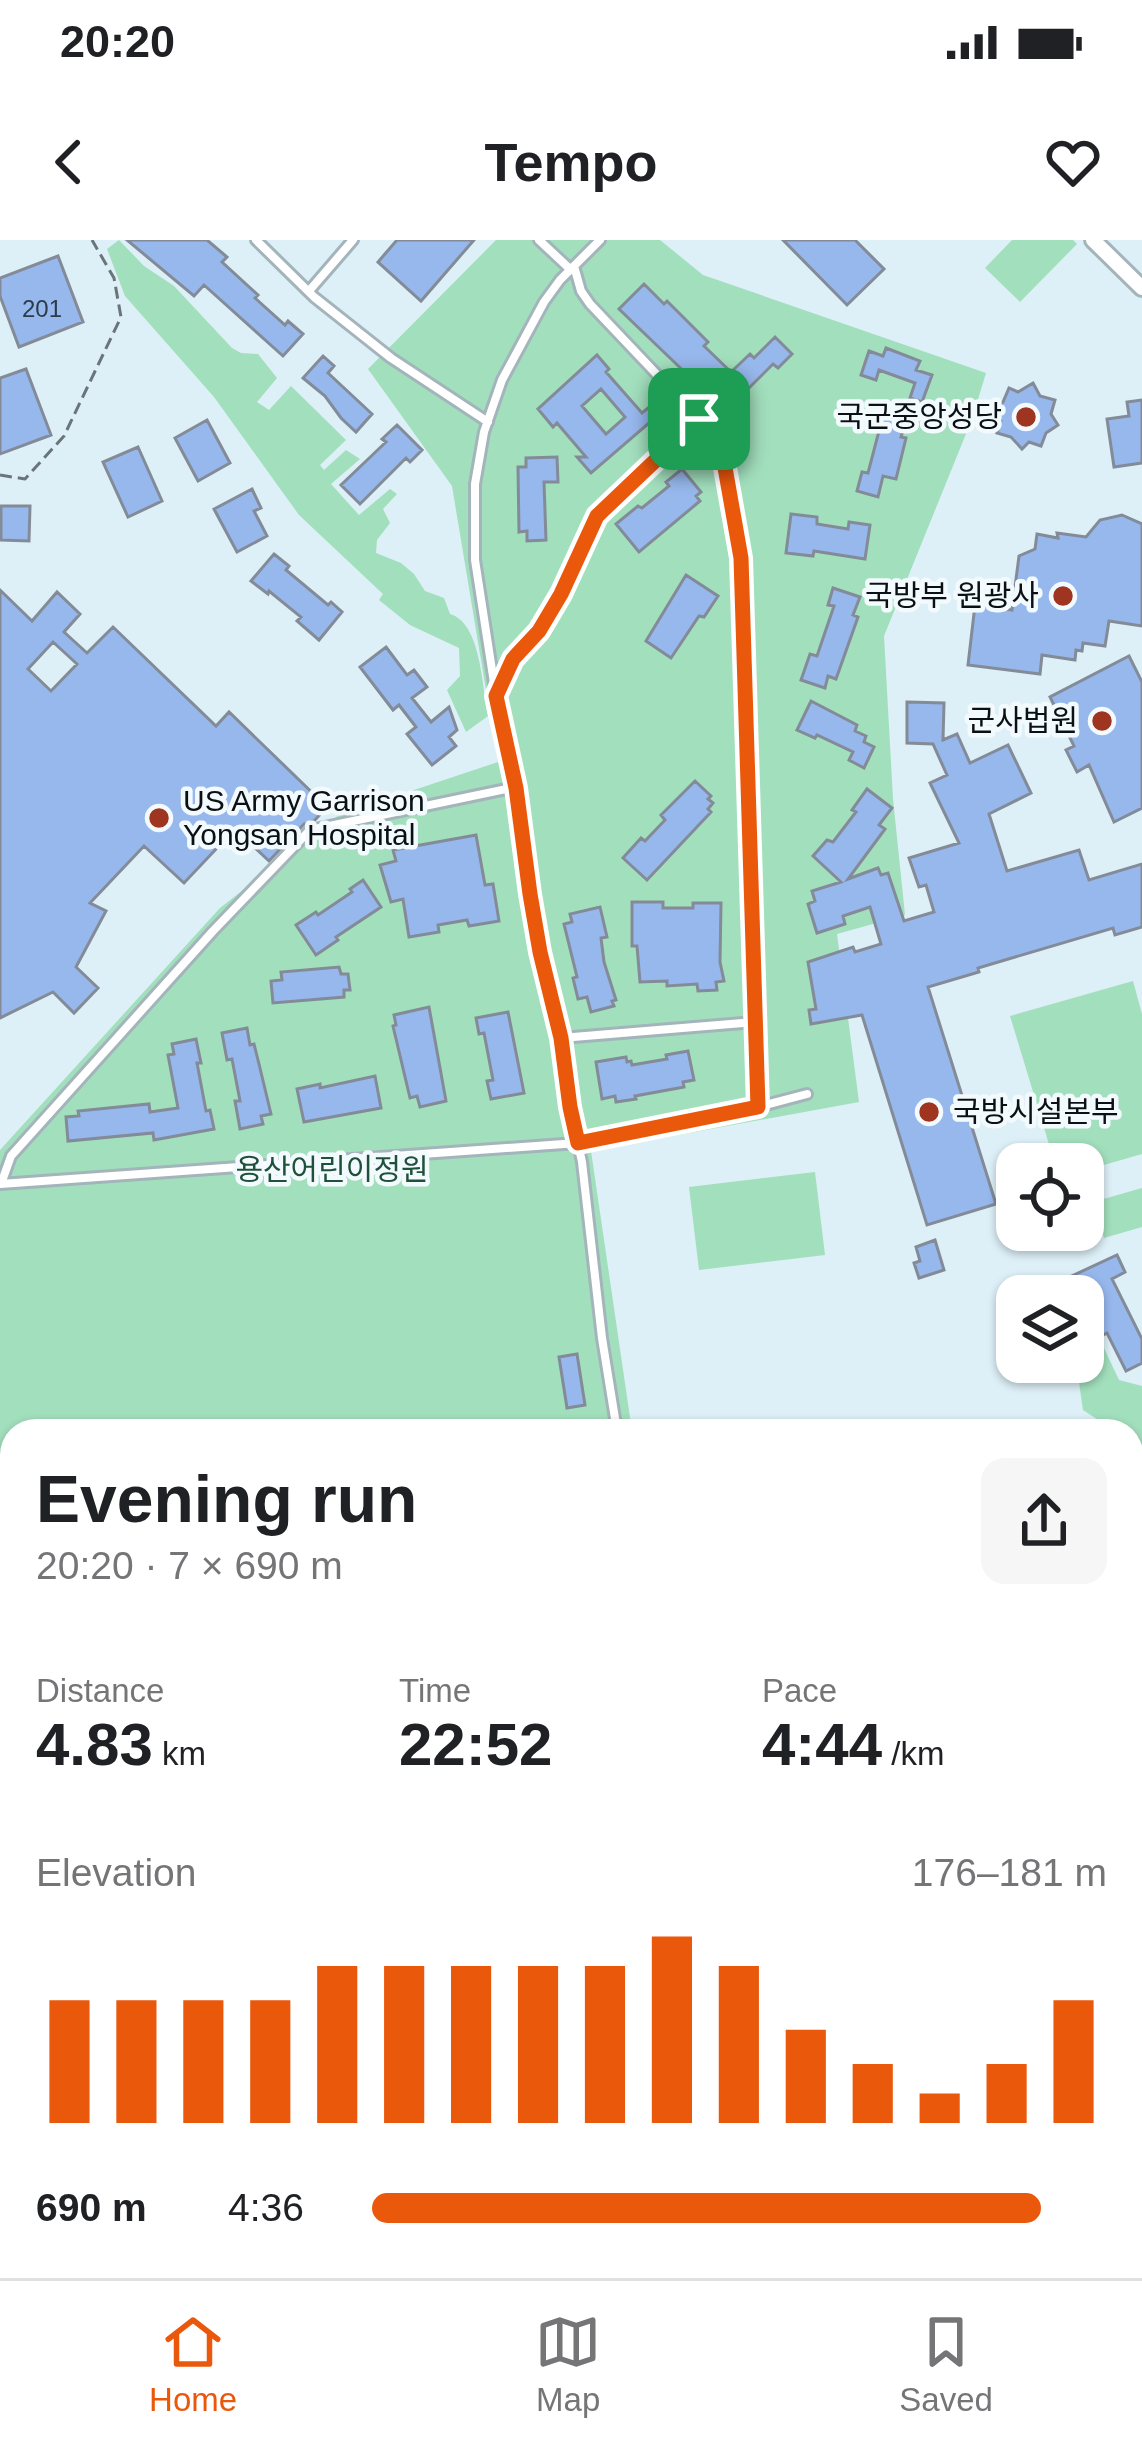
<!DOCTYPE html>
<html lang="en">
<head>
<meta charset="utf-8">
<style>
	body { margin:0; font-family:Helvetica,"Noto Sans KR",sans-serif; background:#f6f6f6; color:#202124; height:100vh; display:flex; flex-direction:column; font-size:45px; white-space:nowrap }
	* { box-sizing:border-box; margin:0 }
	p { font-size:39px; color:#757577 }
	.icon { flex:none; width:66px; height:66px; fill:none; stroke:currentColor; stroke-width:2; stroke-linecap:round; stroke-linejoin:round }
	.map { position:relative; flex:1; overflow:hidden }
	.drawer { position:absolute; left:0px; top:1179px; width:1143px; height:861px; display:flex; flex-direction:column; background:#fff; border-radius:36px 36px 0 0; box-shadow:0 3px 9px #0004 }
	.drawer>* { flex:none }
	.fabs { position:absolute; left:996px; top:903px; display:grid; gap:24px }
	.fabs a { display:grid; place-items:center; width:108px; height:108px; border-radius:24px; background:#fff; box-shadow:0 3px 9px #0004; font-size:60px }
	.pin { position:absolute; display:grid; place-items:center; width:102px; height:102px; color:#fff; margin:-51px; border-radius:24px; box-shadow:0 6px 18px #0006 }
	.round { display:grid; place-items:center; flex:none; width:126px; height:126px; border-radius:24px; background:#f6f6f6 }
	.summary { display:flex; align-items:center; justify-content:space-between; height:204px; padding:0 36px }
	h1 { font-size:66px; font-weight:700; line-height:90px }
	.stats { display:grid; grid-template-columns:repeat(3,1fr); gap:18px; height:204px; padding:12px 36px }
	.stats div { display:grid; align-content:center }
	.stats b { font-size:60px; font-weight:700 }
	.stats small { font-size:33px; font-weight:400 }
	.stats p { font-size:33px }
	.chart { height:336px; padding:24px 36px }
	.chart p { display:flex; justify-content:space-between }
	.chart svg { width:100%; height:216px; margin-top:12px; stroke:#ea580c; stroke-width:6 }
	ul { padding:0 36px; list-style:none; font-size:39px }
	li { display:grid; grid-template-columns:192px 144px 1fr; align-items:center; height:90px }
	li i { height:30px; border-radius:15px; background:#ea580c }
	.status { display:flex; justify-content:space-between; align-items:center; height:84px; padding:0 60px; background:#fff; direction:ltr }
	.status svg { height:33px; fill:currentColor }
	header { display:flex; justify-content:space-between; align-items:center; height:156px; padding:0 36px; background:#fff; font-size:54px; font-weight:700 }
	.tabs { display:flex; justify-content:space-around; align-items:center; height:168px; border-top:3px solid #e0e0e0; background:#fff; font-size:33px; color:#757577 }
	.tabs a { display:grid; justify-items:center; gap:6px }
	.tabs .selected { color:#ea580c }
	.map>svg:first-child { display:block }
</style>
</head>
<body>
<div class="status"><b>20:20</b><svg viewBox="0 0 49 12"><path d="M0 12V9h3v3zM5 12V6h3v6zM10 12V3h3v9zM15 12V0h3v12zM26 1h20v11H26zM47 4h2v5h-2z"/></svg></div>
<header><svg class="icon" aria-label="back" viewBox="0 0 24 24"><path d="M15 5l-7 7 7 7"/></svg>Tempo<svg class="icon" aria-label="heart" viewBox="0 0 24 24"><path d="M12 20l-8-8c-3-5 5-10 8-4 3-6 11-1 8 4z"/></svg></header>
<div class="map">
<svg width="1142" height="2038" viewBox="0 0 1142 2038">
	<rect width="100%" height="100%" fill="#ddeff7"/>
	<!-- green -->
	<path fill="#a2dfbd" d="M119,0L144,26L174,46L232,108L241,113L258,114L277,138L257,162L269,170L291,146L346,200L320,225L324,230L346,210L360,219L331,244L359,275L390,249L397,254L383,269L390,283L377,300L376,313L401,323L414,334L425,351L444,358L450,374C481,383 482,446 488,476L466,492L447,450L460,436L459,408L410,385L379,360L383,354L299,275L214,157L125,56L107,9Z
		M496,0H660L703,35L986,133L972,179L884,396L893,559L905,675L837,694L859,862L591,911L632,1191H12V1595L0,1572V910L220,668L339,575L498,522L452,246L368,129Z
		M1012,0H1073L1077,4L1020,62L985,28Z
		M1133,741L1142,774V914L1083,931V924H1055L1010,776Z
		M815,932L825,1015L699,1030L689,947Z
		M1142,948V987L1104,998L1093,962Z
		M1103,1106L1119,1140L1142,1146V1204L1131,1202V1191H1115L1083,1170L1076,1122H1083V1111Z
		M1131,1678L1142,1716V2038H353L351,2028H1131Z
		M0,1860L12,1861V1912L0,1915Z
		M183,2028H241L242,2038H186Z
		M255,2028H331L333,2038H256Z"/>
	<!-- building -->
	<path fill="#97b8ed" stroke="#838b98" stroke-width="3" fill-rule="evenodd" d="M127,0H207L227,17L222,22L258,55L255,58L285,85L288,81L303,94L283,116L204,45L194,56Z
		M397,0H474L421,61L378,22Z
		M783,0H855L884,29L847,65Z
		M58,16L83,82L19,107L0,56V38Z
		M644,44L664,64L667,61L708,102L704,106L731,132L750,114L754,118L775,97L792,114L778,128L773,124L742,155L747,160L733,174L698,139L695,142L619,69Z
		M886,108L920,121L916,130L932,135L922,162L910,158L915,143L879,130L876,140L861,135L869,111L883,116Z
		M597,115L609,129L606,132L642,173L663,156L670,165L591,233L577,217H586L557,183L553,187L538,169ZM601,149L625,177L606,194L582,166Z
		M323,116L334,126L328,133L372,174L356,192L341,178L325,156L303,138Z
		M26,129L51,195L0,214V138Z
		M1033,143L1040,156L1055,160L1051,174L1058,185L1046,193L1041,206L1029,202L1022,209L1011,197L997,193L1001,181L993,170L1003,162L1009,148L1018,152Z
		M1142,160V223L1114,227L1107,179L1129,176L1127,162Z
		M878,169L907,176L901,197L906,198L896,239L883,236L878,257L857,251L862,232L868,233L879,191L873,190Z
		M207,180L230,223L198,241L175,198Z
		M397,185L422,210L410,222L406,218L360,264L341,245L386,202L382,199Z
		M138,207L162,261L128,277L103,222Z
		M557,217L558,242H544L546,300L527,301V291L519,292L518,227H526V218Z
		M682,229L701,252L696,256L700,261L639,312L616,284L638,266L642,268L669,246L666,242Z
		M252,249L261,268L254,271L267,296L237,312L214,269Z
		M1,266H30L29,301L1,300Z
		M791,274L817,277V284L848,289L849,282L870,285L865,319L814,311L813,316L786,313Z
		M1122,275L1142,284V386L1109,381L1105,406L1083,403L1082,411L1076,410L1075,420L1042,415L1040,434L968,425L975,365L1012,370L1019,316L1035,309L1037,294L1058,298L1057,293L1086,297L1100,280Z
		M274,314L289,326L286,330L328,365L331,362L342,372L319,400L297,381L301,377L269,351L268,354L251,341Z
		M686,335L718,356L704,377L699,376L671,418L646,401Z
		M833,348L860,357L853,375L858,377L836,439L828,436L825,448L801,440L810,414L817,416L834,366L828,365Z
		M0,350L32,381L57,352L80,374L64,392L87,413L113,387L216,486L229,472L327,567L314,581L304,584L269,621L235,589L184,643L144,606L90,663L106,671L76,727L98,748L74,773L53,752L0,778ZM53,402L77,424L51,451L28,429Z
		M386,407L407,435L414,430L427,447L412,458L431,482L449,467L457,490L449,497L456,506L432,525L407,494L416,487L399,465L393,470L360,427Z
		M1129,416L1142,442V568L1114,582L1089,525L1077,532L1066,510L1074,506L1050,457Z
		M811,461L857,485L855,491L866,496L864,502L874,507L864,528L849,520L853,512L817,495L815,498L797,490Z
		M907,462L944,463L943,500L957,494L970,523L1008,505L1031,553L989,574L1007,631L1079,610L1089,640L1142,624V687L1115,695L1113,688L978,728L979,732L928,747L996,964L927,985L862,775L811,784L809,770L816,769L808,722L853,707L855,712L881,704L870,667L843,676L845,684L817,693L808,664L815,661L812,651L841,642L813,616L827,600L833,602L856,572L852,570L867,549L892,568L879,585L885,589L848,639L878,628L881,635L888,633L904,681L934,672L926,645L919,647L909,618L959,603L930,543L947,535L933,504L907,503Z
		M695,541L711,556L708,559L713,563L708,569L711,572L647,640L623,618L641,598L645,601L665,580L661,575Z
		M476,595L485,645L493,644L499,681L469,686L467,680L438,685L439,692L409,697L403,659L391,662L380,625L396,621L393,610Z
		M363,640L381,667L336,697L338,700L316,715L296,685L316,672L318,675L352,652L350,649Z
		M632,662H663V668H693V663H721L720,722L724,741L716,742L717,750L698,751L697,744L667,746V741L640,742L637,706H632Z
		M600,667L607,697L601,698L604,722L616,760L612,761L614,766L591,772L587,757L578,759L573,738L577,737L564,684L572,682L570,674Z
		M339,727L341,734H348L350,750H344V757L273,763L271,741L282,740L281,732Z
		M429,767L446,861L420,867L417,856L410,858L393,786L396,785L394,775Z
		M508,772L524,853L491,859L487,841L493,840L484,793L479,794L476,778Z
		M247,788L250,805L254,804L259,824L271,874L261,876L263,884L240,889L235,861H240L232,819L227,820L222,793Z
		M196,799L201,823H197L206,871L210,870L214,889L154,900L153,893L68,901L66,877L79,876L78,871L149,864L150,872L178,868L168,815L174,814L172,804Z
		M688,811L694,840L683,842L684,847L635,856L636,859L616,862L615,856L602,859L596,822L626,817L627,822L631,821L632,825L667,819L666,815Z
		M375,836L381,868L304,882L297,849L320,844V848Z
		M935,1000L944,1030L919,1038L914,1023L920,1021L916,1007Z
		M1117,1015L1125,1032L1112,1039L1142,1099V1123L1126,1131L1107,1093L1090,1102L1083,1088V1056H1069L1061,1041Z
		M577,1114L585,1165L567,1168L559,1117Z"/>
	<g fill="none" stroke-linecap="round" stroke-linejoin="round">
		<!-- service casing -->
		<g stroke="#a3b4bb" stroke-width="14">
			<path id="service" d="M256,0L314,57L391,118L488,182
				M539,0L571,30
				M600,0L560,40L544,62L502,140L484,192L475,244V320L496,456L516,547L540,712L561,798L570,867L582,922L602,1098L617,1191
				M574,26L581,51L590,64L699,179L724,222L741,318L758,867
				M309,51L353,0
				M497,454L513,419L539,391L561,354L597,276L699,179
				M561,798L755,782
				M0,944L578,903L758,867L807,854
				M1,944L11,916L213,691L310,590L516,547
				M1131,1476L1142,1487
				M1131,1507L1142,1500
				M0,1552L12,1578
				M0,1590L12,1589
				M0,1706H12
				M0,1783H12
				M0,1849H12
				M341,2028L343,2038
				M659,2028L662,2038"/>
		</g>
		<!-- minor casing -->
		<g stroke="#a3b4bb" stroke-width="20">
			<path id="minor" d="M1093,0L1142,48"/>
		</g>
		<!-- path -->
		<path stroke="#69757a" stroke-width="3" stroke-dasharray="12 6" stroke-linecap="butt" d="M0,235L25,239L64,196L121,77L114,38L92,0
			M0,1874H12
			M248,2028L249,2038"/>
		<!-- service -->
		<use href="#service" stroke="#fff" stroke-width="8"/>
		<!-- minor -->
		<use href="#minor" stroke="#fff" stroke-width="14"/>
	</g>
	<g fill="none" stroke-linecap="round" stroke-linejoin="round">
		<!-- route casing -->
		<g stroke="#fff" stroke-width="24">
			<path id="route" d="M699,179L724,222L741,318L758,867L578,903L570,867L561,798L540,712L530,654L516,548L496,456L513,419L539,391L561,354L597,276Z"/>
		</g>
		<!-- route -->
		<use href="#route" stroke="#ea580c" stroke-width="15"/>
	</g>
	<!-- markers -->
	<g fill="#9f3520" stroke="#f3fafd" stroke-width="4.5">
		<circle cx="1026" cy="177" r="12"/>
		<circle cx="1063" cy="356" r="12"/>
		<circle cx="1102" cy="481" r="12"/>
		<circle cx="159" cy="578" r="12"/>
		<circle cx="929" cy="872" r="12"/>
	</g>
	<g text-anchor="middle" stroke-width="9" stroke-linejoin="round" paint-order="stroke">
		<!-- number labels -->
		<g font-size="24" fill="#2d3a4a">
			<text x="42" y="77">201</text>
		</g>
		<!-- poi labels -->
		<g font-size="30" fill="#0a1013" stroke="#f3fafd" text-anchor="end">
			<text x="1002" y="187">국군중앙성당</text>
			<text x="1039" y="366">국방부 원광사</text>
			<text x="1078" y="491">군사법원</text>
			<text x="183" y="571" text-anchor="start">US Army Garrison<tspan x="183" dy="34">Yongsan Hospital</tspan></text>
			<text x="953" y="882" text-anchor="start">국방시설본부</text>
		</g>
		<!-- park labels -->
		<g font-size="30" fill="#1f513a" stroke="#f3fafd">
			<text x="332" y="940">용산어린이정원</text>
		</g>
	</g>
</svg>
<div class="fabs">
<a><svg class="icon" aria-label="locate" viewBox="0 0 24 24"><circle cx="12" cy="12" r="6"/><path d="M12 2v4M12 18v4M2 12h4M18 12h4"/></svg></a>
<a><svg class="icon" aria-label="layers" viewBox="0 0 24 24"><path d="M12 4l9 5-9 5-9-5zM3 14l9 5 9-5"/></svg></a>
</div>
<div class="pin" style="left:699px;top:179px;background:#1e9e55"><svg class="icon" aria-label="arrive" viewBox="0 0 24 24"><path d="M6 21V4h12l-3 4 3 4H6"/></svg></div>
<section class="drawer">
<div class="summary"><div><h1>Evening run</h1><p>20:20 · 7 × 690 m</p></div><a class="round"><svg class="icon" aria-label="share" viewBox="0 0 24 24"><path d="M12 15V3M7 8l5-5 5 5M5 13v7h14v-7"/></svg></a></div>
<div class="stats">
<div><p>Distance</p><b>4.83<small> km</small></b></div>
<div><p>Time</p><b>22:52</b></div>
<div><p>Pace</p><b>4:44<small> /km</small></b></div>
</div>
<div class="chart"><p><span>Elevation</span>176–181 m</p>
<svg viewBox="0 0 160 44" preserveAspectRatio="none"><path d="M5 44V19M15 44V19M25 44V19M35 44V19M45 44V12M55 44V12M65 44V12M75 44V12M85 44V12M95 44V6M105 44V12M115 44V25M125 44V32M135 44V38M145 44V32M155 44V19"/></svg>
</div>
<ul>
<li><b>690 m</b>4:36<i style="width:91%"></i></li>
</ul>
</section>
</div>
<nav class="tabs">
<a class="selected"><svg class="icon" aria-label="home" viewBox="0 0 24 24"><path d="M3 11l9-7 9 7M6 9v11h12V9"/></svg>Home</a>
<a><svg class="icon" aria-label="map" viewBox="0 0 24 24"><path d="M3 6l6-2 6 2 6-2v14l-6 2-6-2-6 2zM9 4v14M15 6v14"/></svg>Map</a>
<a><svg class="icon" aria-label="saved" viewBox="0 0 24 24"><path d="M7 4h10v16l-5-4-5 4z"/></svg>Saved</a>
</nav>
</body>
</html>
